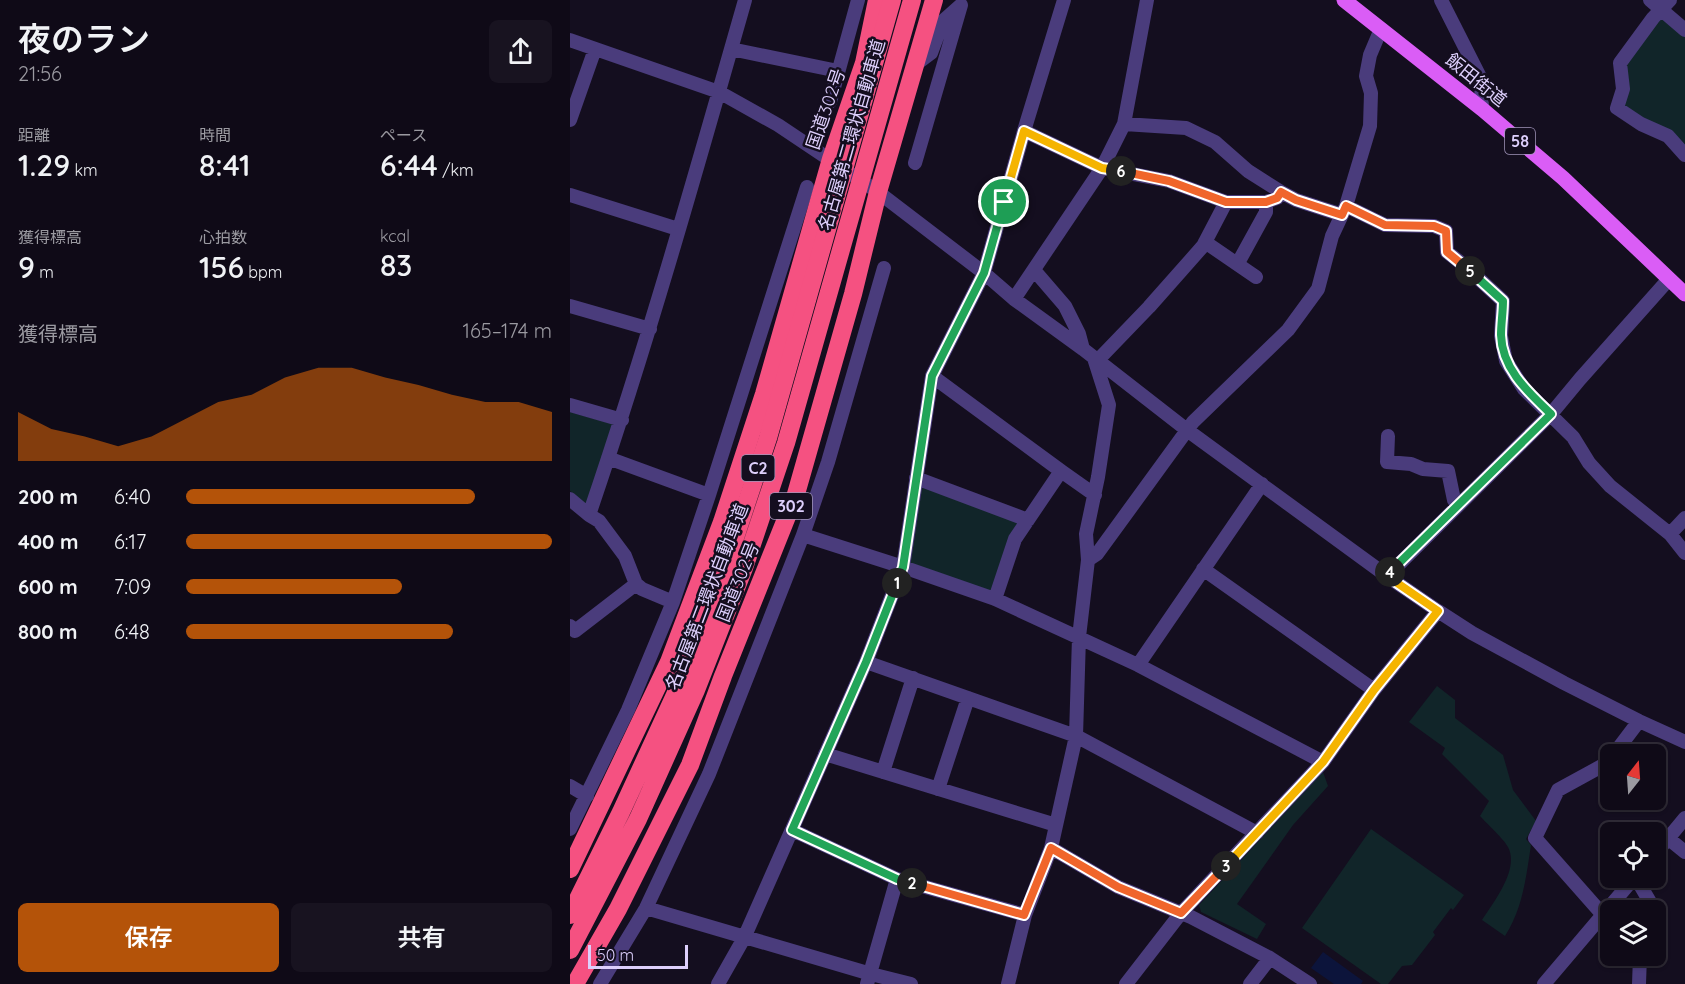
<!DOCTYPE html>
<html lang="ja">
<head>
<meta charset="utf-8">
<style>
	body { margin:0; font-family:Quicksand,"Noto Sans JP",sans-serif; background:#181320; color:#f1f3f6; height:100vh; display:flex; flex-direction:column; font-size:22px; white-space:nowrap }
	* { box-sizing:border-box; margin:0 }
	p { font-size:20px; color:#9b9aa1 }
	.icon { flex:none; width:33px; height:33px; fill:none; stroke:currentColor; stroke-width:2; stroke-linecap:round; stroke-linejoin:round }
	.map { position:relative; flex:1; overflow:hidden }
	.details { display:flex; flex-direction:column; background:#0f0a17; width:570px }
	.details>* { flex:none }
	.needle { width:39px; rotate:17deg }
	.controls { position:absolute; left:1030px; top:744px; display:grid; gap:12px }
	.controls a { display:grid; place-items:center; width:66px; height:66px; border-radius:9px; background:#0f0a17; box-shadow:0 2px 4px #0004,0 0 0 2px #2f2b36; font-size:30px }
	.scale { position:absolute; left:18px; bottom:15px; width:100px; box-sizing:border-box; padding-left:6px; border:3px solid #ddcffc; border-top:0; font-size:16px; line-height:21px; white-space:nowrap; color:#ddcffc; -webkit-text-stroke:4px #140e1f; paint-order:stroke }
	.pin { position:absolute; display:grid; place-items:center; width:51px; height:51px; color:#fff; margin:-26px; border:3px solid #fff; border-radius:50%; box-shadow:0 2px 6px #0007 }
	.km { position:absolute; width:30px; height:30px; margin:-15px; border-radius:50%; background:#222; color:#fff; font-size:16px; line-height:30px; text-align:center }
	.round { display:grid; place-items:center; flex:none; width:63px; height:63px; border-radius:9px; background:#181320 }
	.overview { display:flex; align-items:center; justify-content:space-between; height:102px; padding:0 18px }
	h1 { font-size:33px; font-weight:600; line-height:45px }
	.figures { display:grid; grid-template-columns:repeat(3,1fr); gap:9px; height:102px; padding:6px 18px }
	.figures div { display:grid; align-content:center }
	.figures b { font-size:30px; font-weight:600 }
	.figures small { font-size:16px; font-weight:400 }
	.figures p { font-size:16px }
	.chart { height:168px; padding:12px 18px }
	.chart p { display:flex; justify-content:space-between }
	.chart svg { width:100%; height:108px; margin-top:6px; fill:#b45309; opacity:.7 }
	.button { display:flex; gap:12px; margin-top:auto; padding:12px 18px }
	.button a { flex:1; height:69px; border-radius:9px; background:#b45309; color:#fff; font-size:24px; font-weight:600; line-height:69px; text-align:center }
	.button a+a { background:#181320; color:#f1f3f6 }
	ul { padding:0 18px; list-style:none; font-size:20px }
	li { display:grid; grid-template-columns:96px 72px 1fr; align-items:center; height:45px }
	li i { height:15px; border-radius:8px; background:#b45309 }
	main { display:flex; flex:1; min-height:0 }
	.map>svg:first-child { display:block }
</style>
</head>
<body>
<main>
<section class="details">
<div class="overview"><div><h1>夜のラン</h1><p>21:56</p></div><a class="round"><svg class="icon" aria-label="share" viewBox="0 0 24 24"><path d="M12 15V3M7 8l5-5 5 5M5 13v7h14v-7"/></svg></a></div>
<div class="figures">
<div><p>距離</p><b>1.29<small> km</small></b></div>
<div><p>時間</p><b>8:41</b></div>
<div><p>ペース</p><b>6:44<small> /km</small></b></div>
</div>
<div class="figures">
<div><p>獲得標高</p><b>9<small> m</small></b></div>
<div><p>心拍数</p><b>156<small> bpm</small></b></div>
<div><p>kcal</p><b>83</b></div>
</div>
<div class="chart"><p><span>獲得標高</span>165–174 m</p>
<svg viewBox="0 0 160 44" preserveAspectRatio="none"><path d="M0 44V24L10 31L20 34L30 38L40 34L50 27L60 20L70 17L80 10L90 6L100 6L110 10L120 13L130 17L140 20L150 20L160 24V44z"/></svg>
</div>
<ul>
<li><b>200 m</b>6:40<i style="width:79%"></i></li>
<li><b>400 m</b>6:17<i style="width:100%"></i></li>
<li><b>600 m</b>7:09<i style="width:59%"></i></li>
<li><b>800 m</b>6:48<i style="width:73%"></i></li>
</ul>
<div class="button"><a>保存</a><a>共有</a></div>
</section>
<div class="map">
<svg width="1115" height="984" viewBox="0 0 1115 984">
	<rect width="100%" height="100%" fill="#140e1f"/>
	<!-- green -->
	<path fill="#112529" d="M1087,20H1096L1115,36V149L1052,106L1053,65Z
		M0,412L43,424L16,504L0,491Z
		M352,487L448,522L421,592L340,563Z
		M867,686L885,700V718L933,755L943,790L966,821L956,839L961,845C956,877 953,908 935,936L912,920C923,903 950,869 938,847C934,839 917,824 910,816L919,801L872,754L875,748L839,722Z
		M753,772L758,786L723,825L667,904L696,924L687,939L631,912L629,905Z
		M801,829L894,895L883,910L881,908L863,932L865,935L842,965L832,966L818,984H811L732,928Z"/>
	<!-- water -->
	<path fill="#0c143b" d="M753,952L793,981L791,984H764L741,968Z"/>
	<g fill="none" stroke-linecap="round" stroke-linejoin="round">
		<!-- minor -->
		<path stroke="#4a3c7c" stroke-width="14" d="M871,0L911,79L912,109
			M1080,0L1115,30
			M1100,0L1083,18L1050,63L1053,89L1047,108L1071,124L1098,136L1115,155
			M0,40L149,92L208,125L308,192L414,273L444,299L513,349L617,430L817,576L868,611L902,633L994,683L1069,721L1115,742
			M161,49L268,71
			M345,65L361,53L373,21L391,5
			M260,102L288,0
			M0,120L25,49
			M554,124L616,128L645,142L678,171L711,192L726,200L772,215
			M454,131L532,168L599,181L656,202H696L707,198L711,192
			M345,163L391,5
			M0,195L108,229
			M776,206L815,225L864,226L876,231L877,252L895,266L933,301L931,336L936,361L954,389L1003,437L1019,463L1040,486L1100,534
			M635,242L686,277
			M668,263L696,212V202
			M464,270L495,306L509,334L513,349
			M444,299L532,168L554,124L577,0
			M0,306L80,329
			M527,361L579,307L633,246L656,202
			M362,376L491,471L445,539L425,599
			M0,405L52,420
			M818,436L817,462L841,464L853,469L878,471L884,500L887,505
			M38,458L139,495
			M491,471L525,495
			M346,478L458,520
			M0,499L19,515C77,345 126,172 175,0
			M19,515L29,521L55,556L66,584
			M1115,518L1100,534L1115,553
			M233,535L333,567L425,599L568,665L753,762
			M518,560L516,534L528,477L539,405L524,358
			M633,569L804,690
			M817,576L981,414L1010,379L1099,279
			M0,626L5,631L66,584L72,589L103,602
			M296,662L506,736L687,833
			M568,665L692,484
			M255,754L486,825
			M1044,754L1069,721
			M313,772L343,678
			M0,786L17,796
			M368,789L398,698
			M0,829L58,710L103,602L139,495L237,187
			M222,830L327,879L455,915
			M1099,839L1115,852
			M481,848L548,887L621,917L700,958L740,984
			M1086,853L1115,818
			M1066,878L1080,902L1082,910
			M76,908L301,974L341,984
			M1033,915L965,838L988,790L1039,762L1041,759
			M30,984L76,908L139,774L233,535L258,462L314,268
			M148,984L174,938L296,662L333,567L362,376L414,273L454,131L494,0
			M297,984L327,879
			M438,984L455,915L481,848L506,736L509,637L518,560L527,554L623,422L718,330L748,289L762,236L776,206L800,126L801,93L796,76L800,55L811,29
			M556,984L611,913L753,762L804,690L868,611
			M680,984L700,958
			M974,984L1064,878
			M1069,984L1070,956"/>
		<!-- major -->
		<path stroke="#da5df6" stroke-width="15" d="M774,0L912,109L993,178L1115,294"/>
		<!-- highway -->
		<path stroke="#f55181" stroke-width="18" d="M0,869L99,662L152,522L194,394L261,159L294,63L307,0
			M5,984L48,909L120,765L153,676L226,494L283,294L308,192L364,0"/>
		<!-- highway-bridge -->
		<path stroke="#f55181" stroke-width="18" d="M0,915L51,812L110,684L157,562L198,438L322,0
			M0,950L68,819L126,690L174,568L216,443L342,0"/>
	</g>
	<g fill="none" stroke-linecap="round" stroke-linejoin="round">
		<!-- split-1 casing -->
		<g stroke="#fff" stroke-width="12">
			<path id="split-1" d="M327,583L333,567L362,376L414,273L434,202"/>
		</g>
		<!-- split-2 casing -->
		<g stroke="#fff" stroke-width="12">
			<path id="split-2" d="M327,583L296,662L222,830L327,879L342,883"/>
		</g>
		<!-- split-3 casing -->
		<g stroke="#fff" stroke-width="12">
			<path id="split-3" d="M342,883L454,915L481,848L548,887L611,913L656,866"/>
		</g>
		<!-- split-4 casing -->
		<g stroke="#fff" stroke-width="12">
			<path id="split-4" d="M656,866L753,762L804,690L868,611L817,576L820,572"/>
		</g>
		<!-- split-5 casing -->
		<g stroke="#fff" stroke-width="12">
			<path id="split-5" d="M820,572L981,414C958,392 932,369 931,335C931,324 933,312 933,301L900,271"/>
		</g>
		<!-- split-6 casing -->
		<g stroke="#fff" stroke-width="12">
			<path id="split-6" d="M551,171L599,181L656,202H696L707,198L711,192L726,200L772,215L776,206L815,225L864,226L876,231L877,252L900,271"/>
		</g>
		<!-- split-7 casing -->
		<g stroke="#fff" stroke-width="12">
			<path id="split-7" d="M434,202L454,131L532,168L551,171"/>
		</g>
		<!-- split-1 -->
		<use href="#split-1" stroke="#22a559" stroke-width="8"/>
		<!-- split-2 -->
		<use href="#split-2" stroke="#22a559" stroke-width="8"/>
		<!-- split-3 -->
		<use href="#split-3" stroke="#f0652b" stroke-width="8"/>
		<!-- split-4 -->
		<use href="#split-4" stroke="#f5b400" stroke-width="8"/>
		<!-- split-5 -->
		<use href="#split-5" stroke="#22a559" stroke-width="8"/>
		<!-- split-6 -->
		<use href="#split-6" stroke="#f0652b" stroke-width="8"/>
		<!-- split-7 -->
		<use href="#split-7" stroke="#f5b400" stroke-width="8"/>
	</g>
	<g text-anchor="middle" stroke-width="5" stroke-linejoin="round" paint-order="stroke">
		<!-- shield labels -->
		<g fill="#140e1f" stroke="#a195ba" stroke-width="1.5">
			<rect x="935" y="128" width="30" height="26" rx="4.5"/>
			<rect x="171.5" y="455" width="33" height="26" rx="4.5"/>
			<rect x="200" y="493" width="42" height="26" rx="4.5"/>
		</g>
		<g font-size="16" font-weight="bold" fill="#ddcffc">
			<text x="950" y="147">58</text>
			<text x="188" y="474">C2</text>
			<text x="221" y="512">302</text>
		</g>
		<!-- street labels -->
		<g font-size="18" fill="#ddcffc" stroke="#140e1f">
			<text transform="translate(906 80) rotate(39)" y="6">飯田街道</text>
			<text transform="translate(256 109) rotate(-71)" y="6">国道302号</text>
			<text transform="translate(282 135) rotate(-74)" y="6">名古屋第二環状自動車道</text>
			<text transform="translate(168 582) rotate(-68)" y="6">国道302号</text>
			<text transform="translate(137 597) rotate(-69)" y="6">名古屋第二環状自動車道</text>
		</g>
	</g>
</svg>
<div class="controls">
<a><svg class="needle" viewBox="-14 -14 28 28"><path d="M0-13l5 13h-10z" fill="#e53935"/><path d="M0 13l5-13h-10z" fill="#9b9aa1"/></svg></a>
<a><svg class="icon" aria-label="locate" viewBox="0 0 24 24"><circle cx="12" cy="12" r="6"/><path d="M12 2v4M12 18v4M2 12h4M18 12h4"/></svg></a>
<a><svg class="icon" aria-label="layers" viewBox="0 0 24 24"><path d="M12 4l9 5-9 5-9-5zM3 14l9 5 9-5"/></svg></a>
</div>
<div class="scale">50 m</div>
<div class="pin" style="left:434px;top:202px;background:#1e9e55"><svg class="icon" aria-label="arrive" viewBox="0 0 24 24"><path d="M6 21V4h12l-3 4 3 4H6"/></svg></div>
<b class="km" style="left:327px;top:583px">1</b>
<b class="km" style="left:342px;top:883px">2</b>
<b class="km" style="left:656px;top:866px">3</b>
<b class="km" style="left:820px;top:572px">4</b>
<b class="km" style="left:900px;top:271px">5</b>
<b class="km" style="left:551px;top:171px">6</b>
</div>
</main>
</body>
</html>
